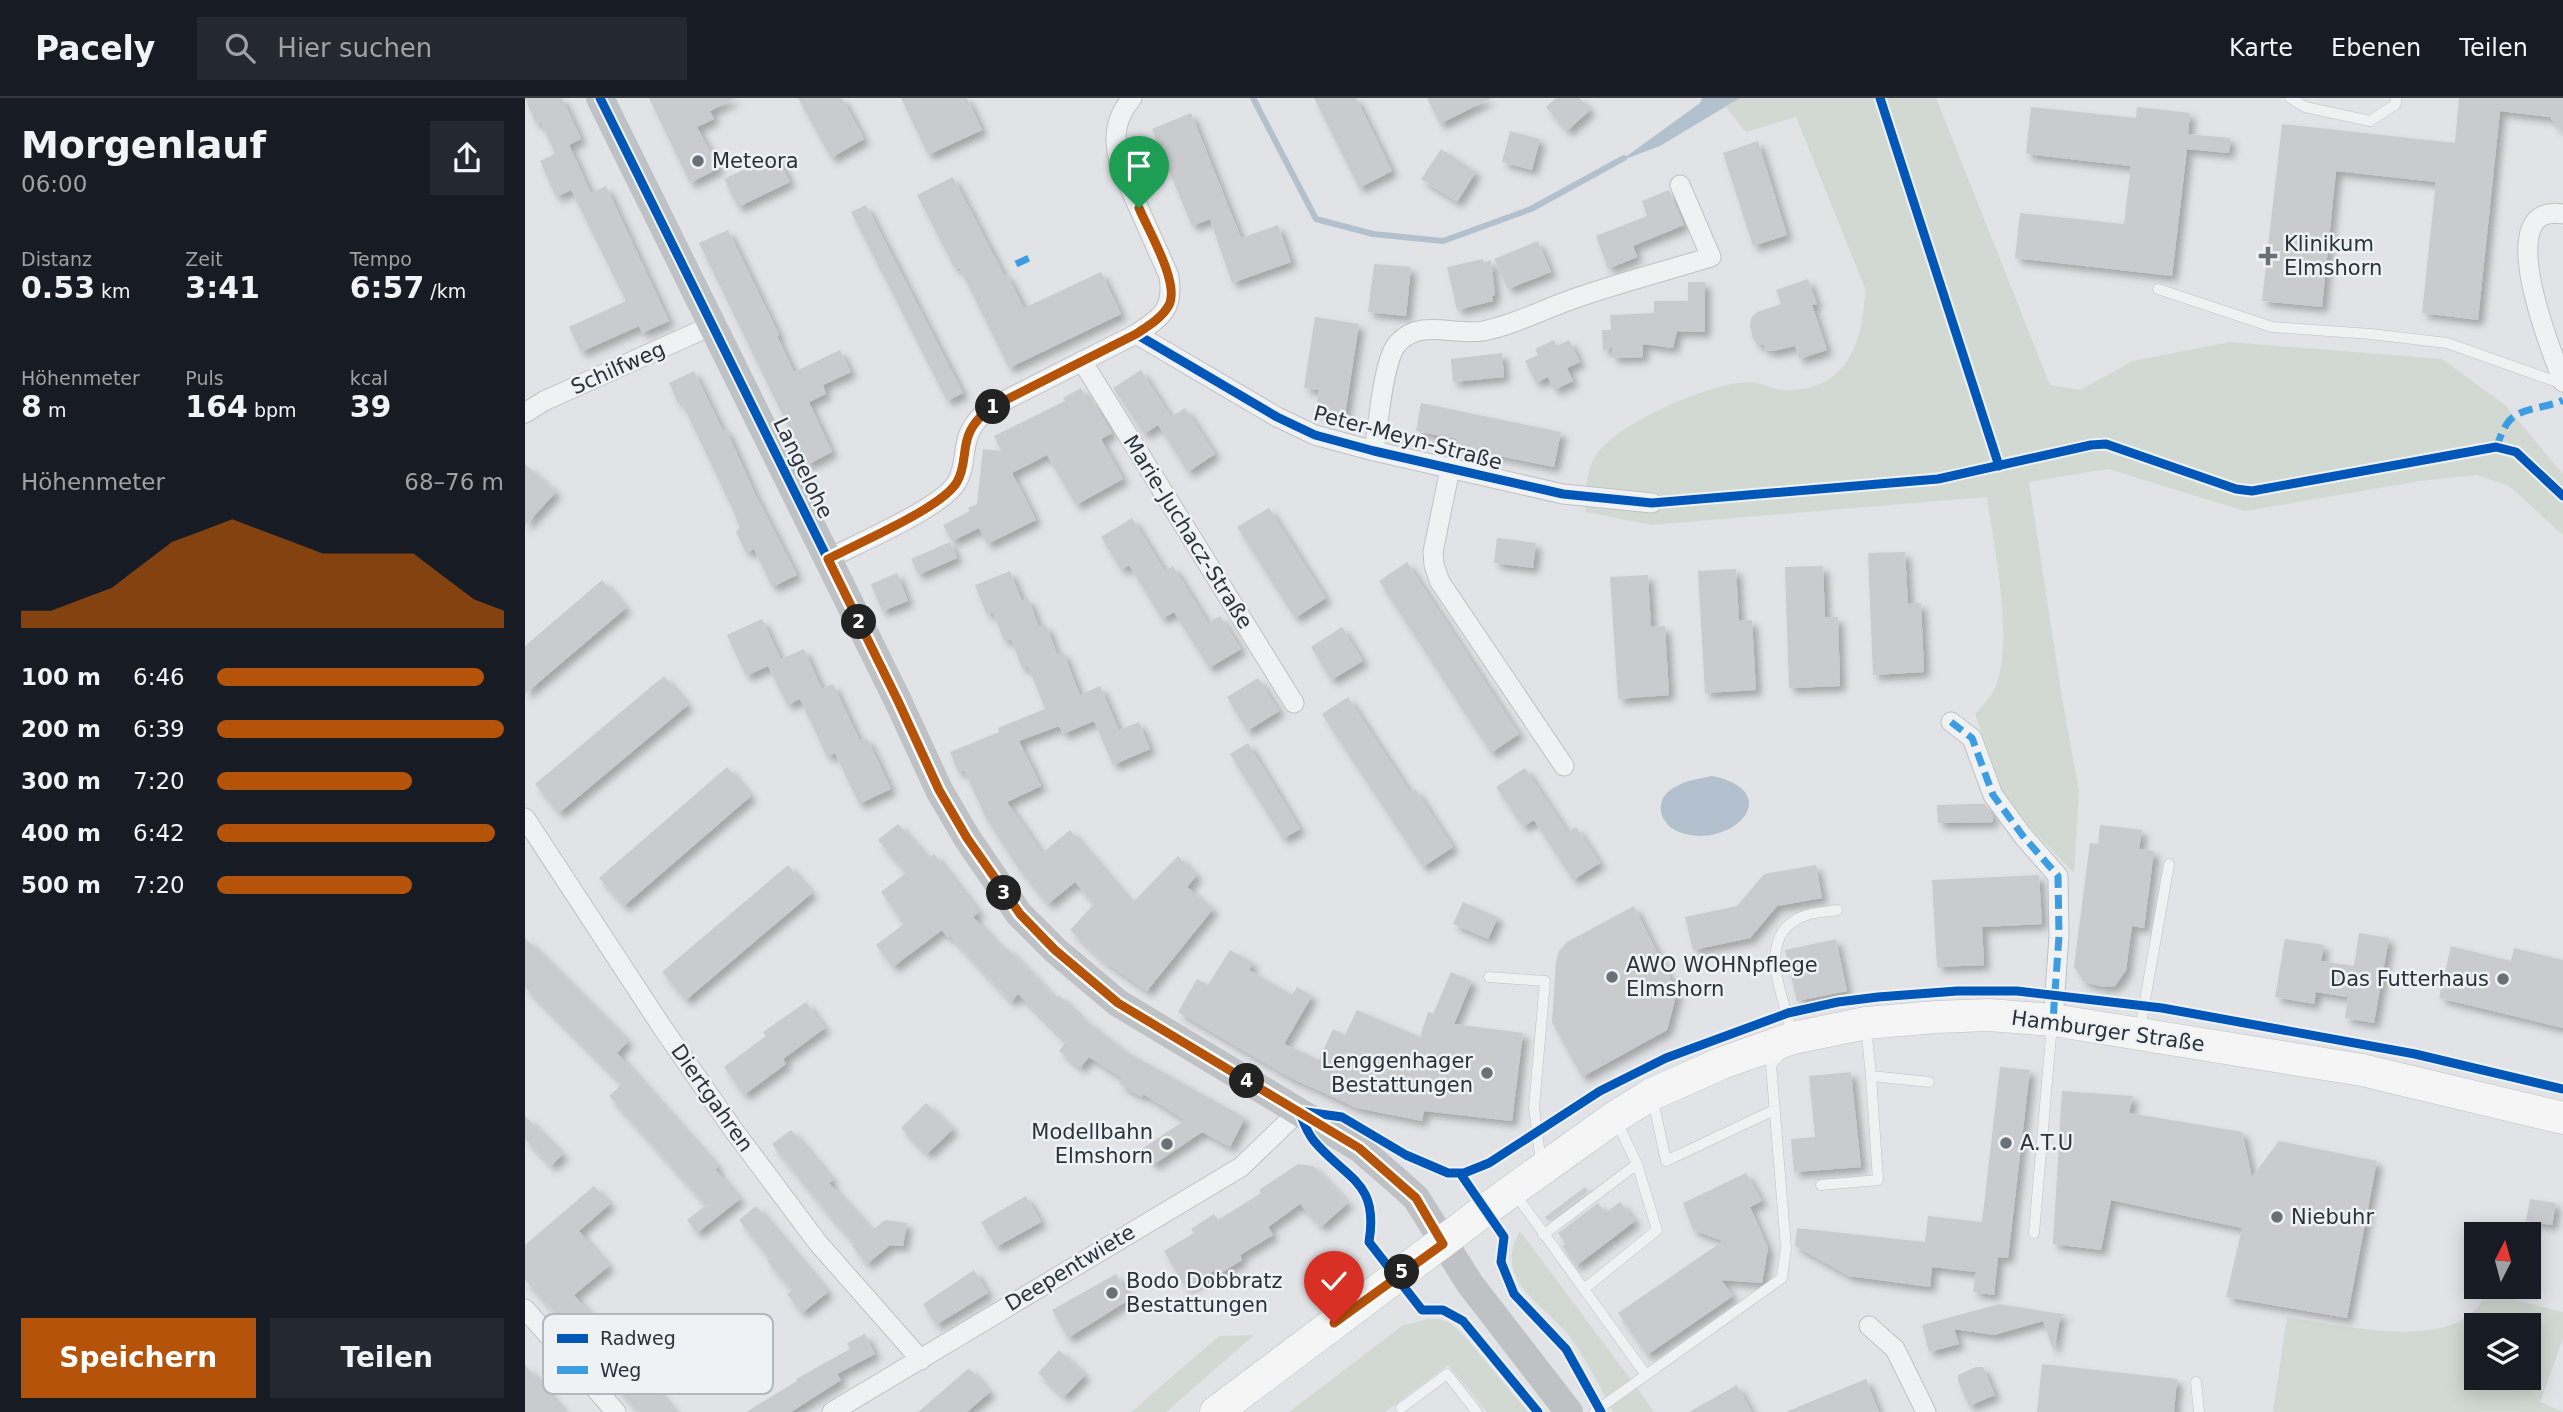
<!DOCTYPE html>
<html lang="de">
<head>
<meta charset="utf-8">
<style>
	body { margin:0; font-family:"DejaVu Sans",sans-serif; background:#242831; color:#f1f3f6; height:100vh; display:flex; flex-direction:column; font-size:26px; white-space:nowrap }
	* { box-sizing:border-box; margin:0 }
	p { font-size:23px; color:#9ea1a6 }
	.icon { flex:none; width:38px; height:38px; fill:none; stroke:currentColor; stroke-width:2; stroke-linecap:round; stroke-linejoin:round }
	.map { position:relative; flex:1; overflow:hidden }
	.side { display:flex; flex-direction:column; background:#171b24; width:525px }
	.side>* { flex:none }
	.needle { width:46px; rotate:6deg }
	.tools { position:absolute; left:1939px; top:1124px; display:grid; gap:14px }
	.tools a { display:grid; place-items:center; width:77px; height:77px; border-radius:0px; background:#171b24; box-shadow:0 4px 18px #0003; font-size:35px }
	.pin { position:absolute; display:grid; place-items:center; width:60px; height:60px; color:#fff; margin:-72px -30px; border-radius:50% 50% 50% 0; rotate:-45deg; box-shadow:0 0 7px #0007 }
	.pin .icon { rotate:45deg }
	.km { position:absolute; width:35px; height:35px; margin:-18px; border-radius:50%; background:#222; color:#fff; font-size:19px; line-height:35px; text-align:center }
	.round { display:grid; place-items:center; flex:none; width:74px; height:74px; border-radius:0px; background:#242831 }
	.head { display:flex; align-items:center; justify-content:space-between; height:119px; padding:0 21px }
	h1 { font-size:38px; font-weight:600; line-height:52px }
	.figures { display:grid; grid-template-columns:repeat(3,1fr); gap:10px; height:119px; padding:7px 21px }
	.figures div { display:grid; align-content:center }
	.figures b { font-size:30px; font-weight:600 }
	.figures small { font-size:19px; font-weight:400 }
	.figures p { font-size:19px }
	.chart { height:196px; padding:14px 21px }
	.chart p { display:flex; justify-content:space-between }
	.chart svg { width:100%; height:126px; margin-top:7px; fill:#b45309; opacity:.7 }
	.cta { display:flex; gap:14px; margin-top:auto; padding:14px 21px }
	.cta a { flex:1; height:80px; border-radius:0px; background:#b45309; color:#fff; font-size:28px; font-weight:600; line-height:80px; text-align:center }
	.cta a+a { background:#242831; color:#f1f3f6 }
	ul { padding:0 21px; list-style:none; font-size:23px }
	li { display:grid; grid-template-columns:112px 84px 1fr; align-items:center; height:52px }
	li i { height:18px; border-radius:9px; background:#b45309 }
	header { display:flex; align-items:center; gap:42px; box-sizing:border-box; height:98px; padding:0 35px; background:#171b24; border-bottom:2px solid #363941 }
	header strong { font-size:33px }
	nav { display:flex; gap:38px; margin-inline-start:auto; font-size:24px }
	.search { width:490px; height:63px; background:#242831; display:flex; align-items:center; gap:18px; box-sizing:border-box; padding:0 24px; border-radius:0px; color:#9ea1a6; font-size:26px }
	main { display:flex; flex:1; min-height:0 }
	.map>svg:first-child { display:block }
</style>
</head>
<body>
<header>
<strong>Pacely</strong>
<div class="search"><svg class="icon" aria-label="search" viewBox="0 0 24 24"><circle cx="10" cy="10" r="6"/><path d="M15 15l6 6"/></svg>Hier suchen</div>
<nav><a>Karte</a><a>Ebenen</a><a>Teilen</a></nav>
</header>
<main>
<section class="side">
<div class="head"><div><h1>Morgenlauf</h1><p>06:00</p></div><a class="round"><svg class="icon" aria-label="share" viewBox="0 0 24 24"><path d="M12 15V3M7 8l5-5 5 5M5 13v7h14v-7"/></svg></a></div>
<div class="figures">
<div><p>Distanz</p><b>0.53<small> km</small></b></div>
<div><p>Zeit</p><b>3:41</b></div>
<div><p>Tempo</p><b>6:57<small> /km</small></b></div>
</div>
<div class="figures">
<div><p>Höhenmeter</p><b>8<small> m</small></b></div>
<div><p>Puls</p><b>164<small> bpm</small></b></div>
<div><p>kcal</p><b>39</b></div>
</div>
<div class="chart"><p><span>Höhenmeter</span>68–76 m</p>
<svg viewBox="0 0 160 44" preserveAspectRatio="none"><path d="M0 44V38L10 38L20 34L30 30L40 22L50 14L60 10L70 6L80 10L90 14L100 18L110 18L120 18L130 18L140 26L150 34L160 38V44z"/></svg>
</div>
<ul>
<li><b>100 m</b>6:46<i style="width:93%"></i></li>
<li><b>200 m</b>6:39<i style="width:100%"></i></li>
<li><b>300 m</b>7:20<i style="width:68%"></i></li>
<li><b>400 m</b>6:42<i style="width:97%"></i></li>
<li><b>500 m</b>7:20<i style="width:68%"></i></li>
</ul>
<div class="cta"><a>Speichern</a><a>Teilen</a></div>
</section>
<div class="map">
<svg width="2038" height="1314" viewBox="0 0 2038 1314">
	<defs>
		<filter id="shadow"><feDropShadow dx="5.5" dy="5.5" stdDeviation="3.5" flood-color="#0004"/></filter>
	</defs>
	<rect width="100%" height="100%" fill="#e1e3e6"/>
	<!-- green -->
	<path fill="#d2d9d2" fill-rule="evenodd" d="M1215,0H1411L1525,287L1555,292L1608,263L1704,244L1917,261L1980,307L2038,376V437L1984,388L1952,377L1895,383L1720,413L1583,371L1504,384L1537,600L1554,693L1549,775L1509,734L1478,693L1450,616C1459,606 1468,597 1472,585C1488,537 1469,450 1462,399L1126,427L1061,414C1060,398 1061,371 1071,357C1092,325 1185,285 1223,284C1235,283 1247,292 1259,292C1322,294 1339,244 1340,190L1271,19L1221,34L1201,9Z
		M995,1133L1121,1302L1129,1314H1088C1075,1289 1062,1262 1045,1239C1030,1219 996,1196 989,1174C984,1158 988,1146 995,1133Z
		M1962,1195L2038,1214V1241L2015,1304L2038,1314H1748L1762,1219C1810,1226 1912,1251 1949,1213C1954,1208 1958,1201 1962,1195ZM1951,1227H2004V1279H1951Z
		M903,1221H915L927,1226L941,1240L1003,1314H962L923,1267L860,1314H764L877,1228Z
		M729,1237L641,1314H606L694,1238Z"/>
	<!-- water -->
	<path fill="#b3c1ce" d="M1177,0H1215L1135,48L1095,63L1175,5Z
		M1187,678C1264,694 1205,754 1154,734C1133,726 1128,700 1150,689C1161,682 1174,681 1187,678Z"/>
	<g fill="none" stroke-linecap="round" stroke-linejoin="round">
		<!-- stream -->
		<path stroke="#b3c1ce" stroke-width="6" d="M728,0L791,121L848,136L918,143L1006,111L1099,60"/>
	</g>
	<!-- building -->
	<path fill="#cacbce" filter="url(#shadow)" d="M0,0H37L56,41L44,47L66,95L81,88L144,223L117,235L114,228L56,254L44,229L101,203L46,92L31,99L15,63L30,56L16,24L11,26Z
		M124,0H211L185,13L189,21L172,29L194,70L165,85Z
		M273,0H317L339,41L306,60Z
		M376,0H442L457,32L403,57Z
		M789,0H831L867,73L834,90Z
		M902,0H966L915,26Z
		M1031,0H1054L1065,12L1042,33L1021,9Z
		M1934,0H2038V35L2025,19L1975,13L1953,222L1897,215L1911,84L1811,73L1797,209L1737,203L1757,26L1930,45Z
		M1506,9L1611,20L1612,9L1665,15L1663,36L1705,40L1704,55L1662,51L1647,178L1490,160L1495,115L1599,126L1606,68L1501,56Z
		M666,15L716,140L753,127L766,164L707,185L685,121L667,128L627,31Z
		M985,33L1015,41L1007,72L977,64Z
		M1233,43L1262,137L1228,148L1198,55Z
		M916,51L951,74L932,104L896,81Z
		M251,56L265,84L213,109L199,81Z
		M428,79L479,177L482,176L499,210L576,174L596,216L484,270L434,169L430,171L392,97Z
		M1144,92L1159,127L1108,148L1112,159L1083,171L1071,138L1122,118L1117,103Z
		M341,107L438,295L422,303L326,114Z
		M203,132L254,237L252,238L269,274L315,252L326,274L298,287L301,296L284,304L307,354L282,367L174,145Z
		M1013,143L1026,174L983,191L969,161Z
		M958,161L959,165L966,162L970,197L967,198L968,203L932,212L922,169Z
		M849,166L886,169L881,218L843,214Z
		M1283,181L1292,206L1287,207L1302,252L1274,261L1270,248L1248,253L1240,252L1239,247H1233L1228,241L1225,227L1226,220L1232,214L1256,206L1251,192Z
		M1163,184H1180V234L1152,233L1148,250L1118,246V259L1087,260V249L1078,253L1077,232H1086L1085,217L1129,215V203H1163Z
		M790,219L834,226L820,317L791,313L794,292L779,290Z
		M1029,242L1032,248L1044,242L1055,264L1042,270L1048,283L1029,292L1023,279L1011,285L1000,263L1013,257L1010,251Z
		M977,255L979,279L928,284L926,261Z
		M616,272L646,319L660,310L690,356L663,374L633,327L636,325L619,336L588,290Z
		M169,273L198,333L201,331L230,396L272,477L247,489L229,451L221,455L211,433L215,430L206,408L156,303L153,305L144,285Z
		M556,290L565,305L568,303L587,335L576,341L598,381L551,407L522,357L487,375L511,422L462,446L454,430L427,443L418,427L445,413L443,410L452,406L458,351L476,353L469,338L540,303L538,300Z
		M896,305L1036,334L1029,369L930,349L932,341L891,333Z
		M0,366L31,394L0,428Z
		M744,410L801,500L770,520L712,429Z
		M607,420L640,473L648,468L683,525L695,518L716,551L684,570L649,514L637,521L604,467L596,472L576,439Z
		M972,440L1011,445L1008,470L969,465Z
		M425,444L432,460L393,477L386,461Z
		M1380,454L1383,506L1396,505L1399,574L1348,577L1343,455Z
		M882,464L994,636L966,655L854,483Z
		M1298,468L1300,519H1313L1315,588L1264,590L1260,469Z
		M1211,471L1214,523L1227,522L1231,592L1180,595L1173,473Z
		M485,473L497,503L503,500L514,529L521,527L532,556L538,554L555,597L575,588L594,632L614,624L625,651L588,667L569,623L538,636L534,628L494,643L516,688L482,704L517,755L545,732L607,805L653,758L672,777L662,789L688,811L622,893L580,864L545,832L569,806L550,784L523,806L507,787L492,768L460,718L439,672L433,674L425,654L474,634L473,630L520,611L503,568L497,570L486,541L479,543L468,514L462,517L450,487Z
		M372,475L383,503L357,513L346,486Z
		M1123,477L1126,529L1140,528L1144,597L1093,601L1085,479Z
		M77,482L101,510L0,596V548Z
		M237,521L256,561L279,551L297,591L308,586L335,643L342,640L366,691L334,706L310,655L302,659L275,601L262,607L243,568L221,578L202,537Z
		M817,529L838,563L806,582L786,549Z
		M139,578L163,607L34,715L10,686Z
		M733,580L754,613L722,633L702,599Z
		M823,599L885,694L890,691L928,749L898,769L797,616Z
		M723,645L775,731L758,741L705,656Z
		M202,669L226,698L99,808L74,780Z
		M1000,670L1043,735L1051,729L1075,765L1048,782L1009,722L998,729L971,689Z
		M1446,706H1460L1468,718V724L1413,725L1412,707Z
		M373,726L403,760L409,756L454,814L448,819L479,852L482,850L530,900L534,897L557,920L600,953L720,1020L705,1049L677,1034L628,1067L617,1051L660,1022L618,996L617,999L594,986L597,980L564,959L555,970L534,953L541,944L493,896L486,904L425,838L423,840L417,832L368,869L351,847L379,826L356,794L381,775L353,742Z
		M1575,727L1617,732L1614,751L1629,753L1619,830L1607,828L1601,872L1590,888L1579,889L1559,884L1549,868L1565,745L1573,746Z
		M263,767L287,795L161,902L137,874Z
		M1291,767L1297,800L1252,808L1225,840L1168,852L1160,819L1212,808L1239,776Z
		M1514,777L1517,826L1457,829L1459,867L1412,869L1407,782Z
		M938,804L973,819L963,841L928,826Z
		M1109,808L1152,894L1142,932L1057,979L1027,924L1031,864L1034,853L1042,844Z
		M1834,835L1864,840L1849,925L1820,920L1823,899L1791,894L1789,906L1750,899L1760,841L1799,847L1796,863L1829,868Z
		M0,840L103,943L92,955L193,1069L190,1071L215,1101L172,1135L162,1122L181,1107L84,998L97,986L0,889Z
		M1311,841L1322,893L1272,903L1260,852Z
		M1926,848L1986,863L1989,850L2038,862V930L1914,900Z
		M705,852L728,865L724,872L767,897L772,889L787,898L759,946L794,962L808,931L820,937L832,912L895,939L903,914L908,916L926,874L947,883L929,926L998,935L987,1023L899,1013L897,1023L832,1010L764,979L653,914L672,881L683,887Z
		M281,904L300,930L258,961L261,966L219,997L199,969L241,938L238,934Z
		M1475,969L1505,972L1483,1160L1473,1159L1469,1197L1448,1194L1451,1174L1407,1169L1405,1189L1324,1178L1270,1148L1272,1130L1400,1144L1403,1118L1457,1124Z
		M1326,974L1336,1069L1269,1074L1266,1041L1290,1039L1284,978Z
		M1537,993L1608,998L1604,1015L1717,1034L1727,1079L1754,1043L1852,1063L1822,1220L1701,1199L1717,1130L1586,1102L1576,1152L1528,1146Z
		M401,1005L428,1031L402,1056L376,1030Z
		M0,1018L38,1056L26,1068L0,1041Z
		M266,1032L308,1082L304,1085L347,1132L360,1122L382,1125L378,1148L365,1147L342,1166L327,1148L330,1146L302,1115L247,1046Z
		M773,1066L788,1068L823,1105L796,1129L775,1106L743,1129L748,1137L715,1157L717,1162L693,1177L690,1172L661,1190L639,1153L669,1135L666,1131L689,1116L693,1122L736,1095L734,1092Z
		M1221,1075L1237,1103L1225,1109L1243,1150L1237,1185L1196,1182L1208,1198L1122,1257L1093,1215L1198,1143L1168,1132L1158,1105Z
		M69,1088L85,1106L54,1133L84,1168L49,1197L151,1314H114L91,1289L95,1286L0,1182V1147Z
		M1060,1089L1063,1093L1024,1123L1020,1119Z
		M501,1098L516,1124L471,1149L456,1124Z
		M2005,1101L2031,1105L2027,1127L2001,1123Z
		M1095,1104L1110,1123L1051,1168L1037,1148L1041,1146L1033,1135L1073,1105L1080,1115Z
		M231,1108L303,1194L277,1215L262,1196L267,1192L242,1163L245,1161L214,1122Z
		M449,1172L463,1195L411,1227L398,1206Z
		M591,1176L605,1201L543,1240L527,1212Z
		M1474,1206L1542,1217L1535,1219L1529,1254L1518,1223L1469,1237L1429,1231L1434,1246L1404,1254L1397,1227Z
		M340,1236L350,1256L312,1276L316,1282L266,1314H221L272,1283L271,1281L325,1251L322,1245Z
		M534,1252L560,1277L539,1299L513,1275Z
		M1517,1266L1652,1281L1649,1314H1512Z
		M0,1267L18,1288L40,1314H0Z
		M1451,1269H1458L1470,1297L1444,1308L1433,1283V1277Z
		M444,1270L465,1294L442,1314H393Z
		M1341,1281L1354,1314H1263V1313Z
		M1212,1287L1227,1314H1164Z"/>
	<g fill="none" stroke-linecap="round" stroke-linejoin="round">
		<!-- lane casing -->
		<g stroke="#bfc1c4" stroke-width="11">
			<path id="lane" d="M1765,0L1780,9L1845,23L1871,6V0
				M1633,191L1747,229L1846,236L1922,245L2038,286
				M964,879L1020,883L1009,1009L1016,1066
				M1341,928L1346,978L1404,984
				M1615,931L1644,766
				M1267,935C1259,899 1228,837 1279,818C1289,814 1302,814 1312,812
				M1128,1002L1141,1063L1249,1012
				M1296,1087L1353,1082L1346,978
				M991,1097L1121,1277L1069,1314
				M1509,1135L1527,926
				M1018,1137L1112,1066
				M1059,1191L1132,1132L1112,1066L1092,1024
				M1121,1277L1257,1180L1261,1150L1246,967L1258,954
				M1671,1284L1674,1314
				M876,1310L922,1276L952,1314"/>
		</g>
		<!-- street casing -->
		<g stroke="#bfc1c4" stroke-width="21">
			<path id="street" d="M2038,116C1964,103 2028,257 2038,284
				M611,236L752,319L790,337L849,353L1038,396L1127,405
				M557,263L769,605
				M0,315L19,303L188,227
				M849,353C853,330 858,260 873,245C896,220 928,238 958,233C989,227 1019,211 1048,201C1093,185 1140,173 1186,159L1155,87
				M925,371L908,454L909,467L915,484L1039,668
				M303,461C333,445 417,410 432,384C440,370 438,357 442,342C445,329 454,320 463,311L611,236C637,219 649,211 644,178L595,68C588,41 589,21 607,0
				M1426,624L1447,640L1468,697L1498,738L1533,778L1534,838L1528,922
				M0,720L137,929L207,1030L293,1145L396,1262
				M0,1211L91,1314
				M1344,1228L1370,1251L1401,1314
				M307,1314L716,1069L774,1013"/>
		</g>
		<!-- primary casing -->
		<g stroke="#bec0c3" stroke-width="33">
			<path id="primary" d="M691,1314L960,1112L1090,1019L1127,996L1197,965L1268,940L1341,925L1411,919L1464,917L1528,922L1837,972L2038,1020"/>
		</g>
		<!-- lane -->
		<use href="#lane" stroke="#f0f1f3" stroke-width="10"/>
		<!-- street -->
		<use href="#street" stroke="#f0f1f3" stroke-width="19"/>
		<!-- secondary -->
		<path stroke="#bfc2c5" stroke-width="28" d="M75,0L373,603L414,692L442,740L494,816L530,852L593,905L834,1050L871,1082L891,1100L945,1186L1044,1314"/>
		<!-- primary -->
		<use href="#primary" stroke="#f5f5f6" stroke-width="32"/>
		<!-- quiet -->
		<path stroke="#3d9de2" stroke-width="7" stroke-dasharray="14 7" stroke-linecap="butt" d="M491,166L506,159
			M1971,349C1975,341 1978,330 1984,323C1998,308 2021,311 2038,302
			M1426,624L1447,640L1468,697L1498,738L1533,778L1534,838L1528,922"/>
		<!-- cycleway casing -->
		<g stroke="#eff2f5" stroke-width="13">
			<path id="cycleway" d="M75,0L373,603L414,692L442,740L494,816L555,874L593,905L774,1013L817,1019L881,1057L923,1075H939L964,1065L1075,993L1141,960L1263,915L1313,904L1353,899L1432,893H1492L1637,910L1890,956L2038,991
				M1355,0L1474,368
				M303,461C333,445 417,410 432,384C440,370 438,357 442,342C445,329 454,320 463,311L611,236L752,319L790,337L849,353L1038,396L1127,405L1413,381L1566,347L1581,346L1711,391L1727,393L1971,349L1991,354L2038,398
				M774,1013C778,1023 782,1035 789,1043C822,1082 854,1083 844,1144L897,1212H918L938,1223L1013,1314
				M935,1075L979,1139L976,1164L989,1196L1041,1251L1076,1314"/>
		</g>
		<!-- cycleway -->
		<use href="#cycleway" stroke="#0057b8" stroke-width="9"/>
	</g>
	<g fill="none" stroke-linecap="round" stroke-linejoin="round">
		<!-- route casing -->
		<g stroke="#fff" stroke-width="14">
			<path id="route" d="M614,110C623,132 655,185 644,207C637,220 623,228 611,236L463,311C454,320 445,329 442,342C438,357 440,370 432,384C417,410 333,445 303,461L373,603L414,692L442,740L495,816L530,852L593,905L834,1050L891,1100L918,1146L809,1225"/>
		</g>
		<!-- route -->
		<use href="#route" stroke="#b45309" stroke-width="9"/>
	</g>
	<!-- markers -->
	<g fill="#6a7078" stroke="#eff2f5" stroke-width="2.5">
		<circle cx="173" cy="63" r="7"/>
		<path d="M1739.5 147.5h7v7h7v7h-7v7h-7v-7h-7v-7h7z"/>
		<circle cx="1087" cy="879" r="7"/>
		<circle cx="1978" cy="881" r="7"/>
		<circle cx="962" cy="975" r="7"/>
		<circle cx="1481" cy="1045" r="7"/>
		<circle cx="642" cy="1046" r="7"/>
		<circle cx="1752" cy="1119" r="7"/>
		<circle cx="587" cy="1195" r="7"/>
	</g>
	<g text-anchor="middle" stroke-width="5" stroke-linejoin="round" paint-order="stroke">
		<!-- poi labels -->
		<g font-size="21" fill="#2a323c" stroke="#eff2f5" text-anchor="start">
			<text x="187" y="70">Meteora</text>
			<text x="1759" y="153">Klinikum<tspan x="1759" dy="24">Elmshorn</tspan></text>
			<text x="1101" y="874">AWO WOHNpflege<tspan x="1101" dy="24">Elmshorn</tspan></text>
			<text x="1964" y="888" text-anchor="end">Das Futterhaus</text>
			<text x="948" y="970" text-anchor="end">Lenggenhager<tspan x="948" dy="24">Bestattungen</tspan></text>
			<text x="628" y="1041" text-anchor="end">Modellbahn<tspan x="628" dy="24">Elmshorn</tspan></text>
			<text x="1495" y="1052">A.T.U</text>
			<text x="1766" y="1126">Niebuhr</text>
			<text x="601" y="1190">Bodo Dobbratz<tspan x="601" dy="24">Bestattungen</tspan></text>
		</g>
		<!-- street labels -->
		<g font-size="21" fill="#2a323c" stroke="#eff2f5">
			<text transform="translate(93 270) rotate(-24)" y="7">Schilfweg</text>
			<text transform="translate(883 340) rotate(15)" y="7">Peter-Meyn-Straße</text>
			<text transform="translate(278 370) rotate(64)" y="7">Langelohe</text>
			<text transform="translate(663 434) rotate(58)" y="7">Marie-Juchacz-Straße</text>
			<text transform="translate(1583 933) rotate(8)" y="7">Hamburger Straße</text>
			<text transform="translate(187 1000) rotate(55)" y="7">Diertgahren</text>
			<text transform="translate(545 1170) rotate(-31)" y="7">Deepentwiete</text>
		</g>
	</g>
	<!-- legend -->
	<rect x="18" y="1216" width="230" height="80" rx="10" fill="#eff2f5" stroke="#b4b8be" stroke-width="2"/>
	<rect x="32" y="1236" width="31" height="9" fill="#0057b8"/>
	<rect x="32" y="1268" width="31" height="8" fill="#3d9de2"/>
	<g font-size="19" fill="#2a323c">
		<text x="75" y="1247">Radweg</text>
		<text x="75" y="1279">Weg</text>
	</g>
</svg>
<div class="tools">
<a><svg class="needle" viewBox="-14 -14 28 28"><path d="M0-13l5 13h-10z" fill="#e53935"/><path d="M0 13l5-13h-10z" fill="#9ea1a6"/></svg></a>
<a><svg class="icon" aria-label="layers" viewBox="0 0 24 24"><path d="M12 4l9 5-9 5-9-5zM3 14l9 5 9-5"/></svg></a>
</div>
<div class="pin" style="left:614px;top:110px;background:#1e9e55"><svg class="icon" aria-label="arrive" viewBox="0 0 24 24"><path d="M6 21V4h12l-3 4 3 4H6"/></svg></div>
<div class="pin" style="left:809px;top:1225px;background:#d93025"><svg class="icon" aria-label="check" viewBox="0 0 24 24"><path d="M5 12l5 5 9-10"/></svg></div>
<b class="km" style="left:468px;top:309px">1</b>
<b class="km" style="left:334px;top:524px">2</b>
<b class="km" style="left:479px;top:795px">3</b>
<b class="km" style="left:722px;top:983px">4</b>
<b class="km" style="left:877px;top:1174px">5</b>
</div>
</main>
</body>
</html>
